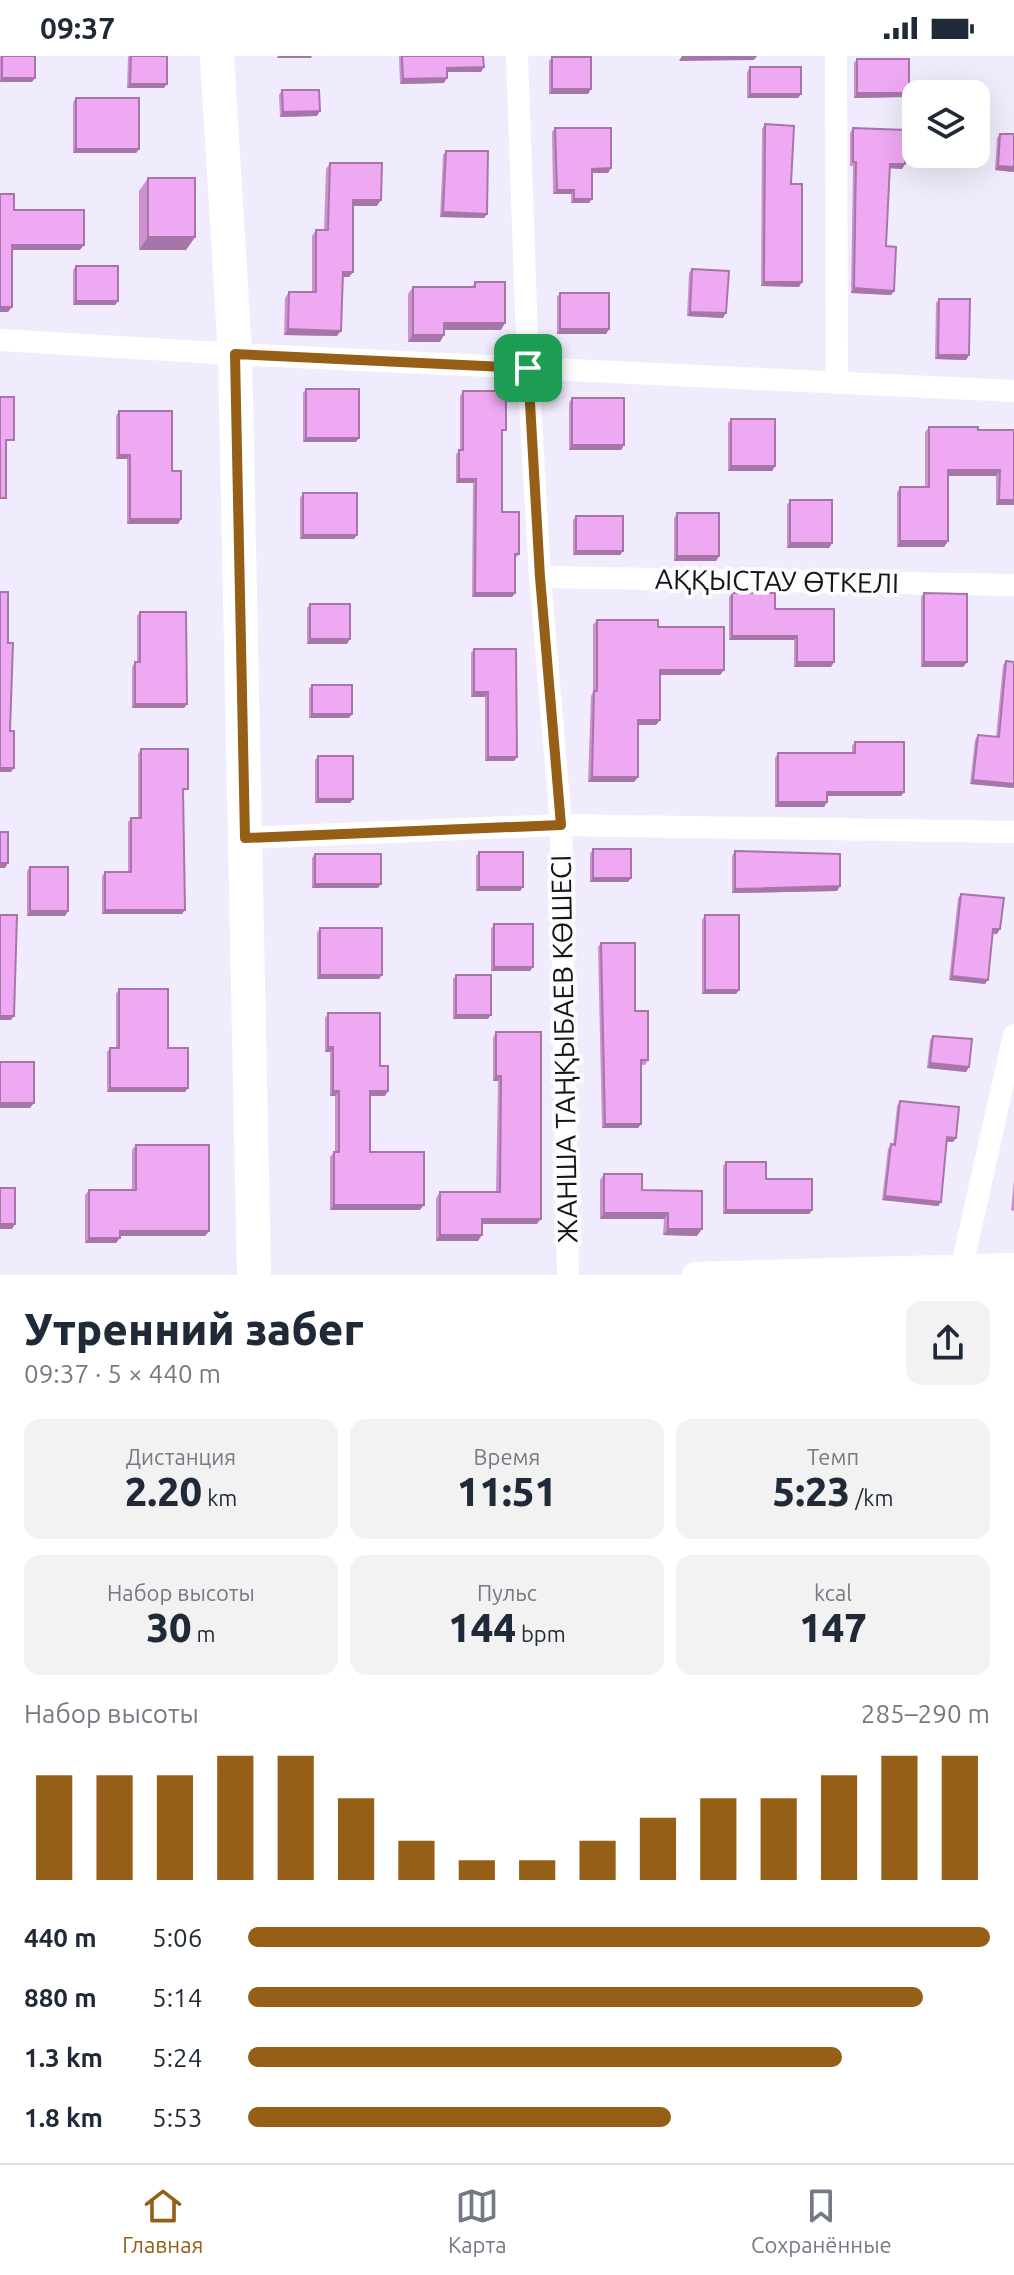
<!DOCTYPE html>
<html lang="ru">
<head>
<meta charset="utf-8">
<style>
	body { margin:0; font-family:Ubuntu,sans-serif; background:#f2f2f3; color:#1f2937; height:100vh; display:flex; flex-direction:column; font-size:30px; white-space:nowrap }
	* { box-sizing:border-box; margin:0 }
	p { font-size:26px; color:#747a83 }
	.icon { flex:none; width:44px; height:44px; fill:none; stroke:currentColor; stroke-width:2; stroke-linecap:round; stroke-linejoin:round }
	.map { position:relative; height:1219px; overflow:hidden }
	.side { display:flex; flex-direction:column; background:#fff; flex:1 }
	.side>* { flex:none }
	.controls { position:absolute; left:902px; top:24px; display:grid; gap:16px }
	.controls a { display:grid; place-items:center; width:88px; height:88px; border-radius:16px; background:#fff; box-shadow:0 8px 32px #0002; font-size:40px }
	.pin { position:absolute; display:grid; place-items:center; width:68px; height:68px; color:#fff; margin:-34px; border-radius:16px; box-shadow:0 4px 12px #0006 }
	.round { display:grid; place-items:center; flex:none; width:84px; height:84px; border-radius:16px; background:#f2f2f3 }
	.summary { display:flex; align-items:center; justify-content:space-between; height:136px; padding:0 24px }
	h1 { font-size:44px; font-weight:800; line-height:60px }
	.figures { display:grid; grid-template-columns:repeat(3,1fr); gap:12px; height:136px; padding:8px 24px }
	.figures div { display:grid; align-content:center; border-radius:16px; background:#f2f2f3; text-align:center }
	.figures b { font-size:40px; font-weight:800 }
	.figures small { font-size:22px; font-weight:400 }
	.figures p { font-size:22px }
	.chart { height:224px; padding:16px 24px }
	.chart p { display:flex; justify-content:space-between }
	.chart svg { width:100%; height:144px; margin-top:8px; stroke:#965f18; stroke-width:6 }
	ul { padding:0 24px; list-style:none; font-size:26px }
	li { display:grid; grid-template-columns:128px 96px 1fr; align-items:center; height:60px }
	li i { height:20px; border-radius:10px; background:#965f18 }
	.status { display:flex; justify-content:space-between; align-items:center; height:56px; padding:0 40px; background:#fff; direction:ltr }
	.status svg { height:22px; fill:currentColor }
	.tabs { display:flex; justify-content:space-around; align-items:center; height:112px; border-top:2px solid #e0e1e3; background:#fff; font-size:22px; color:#747a83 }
	.tabs a { display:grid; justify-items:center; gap:4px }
	.tabs .on { color:#965f18 }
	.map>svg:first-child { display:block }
</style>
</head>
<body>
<div class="status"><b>09:37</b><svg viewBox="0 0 49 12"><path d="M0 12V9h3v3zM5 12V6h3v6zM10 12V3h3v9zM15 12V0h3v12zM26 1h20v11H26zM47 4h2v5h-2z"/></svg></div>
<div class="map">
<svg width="1014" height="1219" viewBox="0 0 1014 1219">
	<rect width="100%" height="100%" fill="#f1ecfd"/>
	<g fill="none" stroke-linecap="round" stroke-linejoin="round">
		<!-- minor -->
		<path stroke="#fff" stroke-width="22" d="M517,0L528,312L540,521L561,769L568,1219
			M836,0L837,327
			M0,284L235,298L1014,335
			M540,521L1014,529
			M245,782L561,769L1014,776
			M960,1219L1014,979"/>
		<!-- tertiary -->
		<path stroke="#fff" stroke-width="26" d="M695,1219L1014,1210"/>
		<!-- primary -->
		<path stroke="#fff" stroke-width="34" d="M217,0L235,298L254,1219"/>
	</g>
	<!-- wall -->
	<path fill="#ce90d0" d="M0,0H35L32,26H0Z
		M128,0H167L164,32H127Z
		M399,0H483L481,16H447L444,27L400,28Z
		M552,1L591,33L588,38H549V5Z
		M857,3L909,37L906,41L854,42V7Z
		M750,11L801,38L798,42H747V16Z
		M282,34L317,60L280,61L279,39Z
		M76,42L139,93L136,97H73V46Z
		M765,68L791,128L799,231L761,230L762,73Z
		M555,72L611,112L608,117H592L589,147H571V138H553L552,76Z
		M853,72L905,108L902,113L890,112L886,190L894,235L891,239L851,237L853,110H850V77Z
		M1000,78L1014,116L995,114L997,82Z
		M446,95L487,158L484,162L440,161L443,99Z
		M330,107L377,150H353V216L349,221H342L337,280L284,279L285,242L289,236H312V180L316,174H324L326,113Z
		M148,122L195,181L186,194H139V135Z
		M76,210L118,245L115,249H73V214Z
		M692,213L723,262L687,260L689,217Z
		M475,226L501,274H444L440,286H408V238L413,231H472Z
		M560,237L609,273L606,278H557V241Z
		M939,243L969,299L966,304L935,303L936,247Z
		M306,333L356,386H303V337Z
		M463,335L503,378L502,456L519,498L515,503V537L512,541H472L473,427H456V398L460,394V340Z
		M572,342L624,389L621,394H569V347Z
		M119,355L172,415L181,463L178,468H127V403H116V360Z
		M731,363L775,410L772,415H728V367Z
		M929,371L978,374H1014V449H996V420H948V485L944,491H897V436L900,431H925V376Z
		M303,437L354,483H300V442Z
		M790,444L832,487L829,492H787V449Z
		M677,457L719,500L716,505H674V462Z
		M576,460L623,495L620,499H573V464Z
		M732,537L775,553L834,606L831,611H794V584H729V541Z
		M924,537L967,606L963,611H921V541Z
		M310,548L347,588H307V552Z
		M140,556L187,648L184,652H132V611L135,606H137V560Z
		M597,564L658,571L724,614L720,619H660V664L656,669H638V721L634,726H588L591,640L593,636V569Z
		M474,593L517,701L514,705H485V641H471V597Z
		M1006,605L1014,606V732L970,728L975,684L978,679L996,681L1003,609Z
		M312,629L349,662H309V633Z
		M855,686L904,736L901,740H827V746L824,751H775V702L778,697H852V690Z
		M141,693L184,737H183L182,858H102V820L105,816H128V766L131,762H138V698Z
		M318,700L350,747H315V704Z
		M593,793L631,822L628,826H590V798Z
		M735,795L840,830L837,835L732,837V800Z
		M479,796L523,831L520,835H476V800Z
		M315,798L378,832H312V802Z
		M30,811L68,855L65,860H27V815Z
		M961,838L997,878L992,877L985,928L949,924L958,842Z
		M705,859L739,934L736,938H702V864Z
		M494,868L533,911L530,915H491V873Z
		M320,872L379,923H317V877Z
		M601,887L635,955L648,1004L645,1009H641V1068L638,1072H602L598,891Z
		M456,919L488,963H453V923Z
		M119,933L168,992L185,1036H107V996L110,992H116V938Z
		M328,957L380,1010L385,1040H370V1096L420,1154H330V1101L334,1096H335V1040H330V996H325V962Z
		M496,976L537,1168H482L478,1185H436V1142L440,1136H496L498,1025H493V982Z
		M933,980L969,1011L966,1016L927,1012L930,984Z
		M900,1045L956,1082L953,1086H947L941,1146L938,1150L882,1144L888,1093L891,1088L893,1089L897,1050Z
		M136,1089L209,1175L205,1180H120L116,1187H85V1139L89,1134H132V1094Z
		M726,1106L812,1154L809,1158H723V1110Z
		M604,1118L642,1134L697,1180L663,1179L664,1163H600V1124Z
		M1014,1124V1155L1011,1154Z"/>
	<!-- shaded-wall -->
	<path fill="#a776a9" d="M278,0H312L311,2H277Z
		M682,0H757L754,4L679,5Z
		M484,11L481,16H444L447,12Z
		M2,22H35L32,26H0Z
		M447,22L444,27L400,28L403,23Z
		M130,28H167L164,32H127Z
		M552,33H591L588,38H549Z
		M857,37H909L906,41L854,42Z
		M750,38H801L798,42H747Z
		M320,55L317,60L280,61L283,56Z
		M76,93H139L136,97H73Z
		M890,108H905L902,113L887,112Z
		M998,110L1014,111V116L995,114Z
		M611,112L608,117H589L592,113Z
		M557,134H574L571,138H553Z
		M574,143H592L589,147H571Z
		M353,144H381L377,150H349Z
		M443,156L487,158L484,162L440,161Z
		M148,181H195L186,194H139Z
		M12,189H84L80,194H8Z
		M343,216H353L349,221H338Z
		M764,226H802L799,231L761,230Z
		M854,232L894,235L891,239L851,237Z
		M76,245H118L115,249H73Z
		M0,251H12L8,256H0Z
		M690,256L726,257L723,262L687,260Z
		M444,267H505L501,274H440Z
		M288,273L341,275L337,280L284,279Z
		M560,273H609L606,278H557Z
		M413,279H444L440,286H408Z
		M938,299H969L966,304L935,303Z
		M306,382H359L356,386H303Z
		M572,389H624L621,394H569Z
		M119,399H130L127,403H116Z
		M731,410H775L772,415H728Z
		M948,414H1000L996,420H944Z
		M459,423H476L473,427H456Z
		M999,444H1014V449H996Z
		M130,463H181L178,468H127Z
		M303,479H357L354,483H300Z
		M900,485H948L944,491H897Z
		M790,487H832L829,492H787Z
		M576,495H623L620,499H573Z
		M677,500H719L716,505H674Z
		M475,537H515L512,541H472Z
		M732,580H797L794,584H729Z
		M310,583H350L347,588H307Z
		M797,606H834L831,611H794Z
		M924,606H967L963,611H921Z
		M660,614H724L720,619H656Z
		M474,636H488L485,641H471Z
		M135,648H187L184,652H132Z
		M312,658H352L349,662H309Z
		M638,664H660L656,669H634Z
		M488,701H517L514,705H485Z
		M0,712H14L11,716H0Z
		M592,721H638L634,726H588Z
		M973,724L1014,728V732L970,728Z
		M827,736H904L901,740H824Z
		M318,743H353L350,747H315Z
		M778,746H827L824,751H775Z
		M0,807H8L5,812H0Z
		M593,822H631L628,826H590Z
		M315,828H381L378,832H312Z
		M840,830L837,835L732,837L735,833Z
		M479,831H523L520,835H476Z
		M105,854H185L182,858H102Z
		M30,855H68L65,860H27Z
		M993,873H1000L997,878L990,877Z
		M494,911H533L530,915H491Z
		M320,919H382L379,923H317Z
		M952,920L988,924L985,928L949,924Z
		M705,934H739L736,938H702Z
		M456,959H491L488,963H453Z
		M0,960H14L11,964H0Z
		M328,991H333L330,996H325Z
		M930,1007L969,1011L966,1016L927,1012Z
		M496,1020H501L498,1025H493Z
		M110,1032H188L185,1036H107Z
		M333,1035H339L335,1040H330Z
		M370,1035H388L385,1040H366Z
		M0,1047H34L30,1052H0Z
		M605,1068H641L638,1072H602Z
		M947,1081L956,1082L953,1086L944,1085Z
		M885,1140L941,1146L938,1150L882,1144Z
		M334,1149H424L420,1154H330Z
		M726,1154H812L809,1158H723Z
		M604,1157H668L664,1163H600Z
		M482,1163H541L537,1168H478Z
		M0,1168H15L12,1173H0Z
		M668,1173H702L697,1180L663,1179Z
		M120,1175H209L205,1180H116Z
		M440,1179H482L478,1185H436Z
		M89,1182H120L116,1187H85Z"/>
	<!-- building -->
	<path fill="#efa8f2" stroke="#a776a9" stroke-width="2" d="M2,0H35V22H2Z
		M131,0H167V28H130Z
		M402,0H483L484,11L447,12V22L403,23Z
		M552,1H591V33H552Z
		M857,3H909V37H857Z
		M750,11H801V38H750Z
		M282,34H319L320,55L283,56Z
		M76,42H139V93H76Z
		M765,68L794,70L791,128H802V226H764Z
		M555,72H611V112L592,113V143H574V134H557Z
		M853,72L906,74L905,108H890L886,190L896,191L894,235L854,232L856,106H853Z
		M1000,78H1014V111L998,110Z
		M446,95H488L487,158L443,156Z
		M330,107H382L381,144H353V216H343L341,275L288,273L289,236H316V174H328Z
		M148,122H195V181H148Z
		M0,138H14V154H84V189H12V251H0Z
		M76,210H118V245H76Z
		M692,213L729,215L726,257L690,256Z
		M475,226H505V267H444V279H413V231H475Z
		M560,237H609V273H560Z
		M939,243H970L969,299H938Z
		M306,333H359V382H306Z
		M463,335H506V374H502V456H519V498H515V537H475L476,423H459V394H463Z
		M0,341H14V384H6V442H0Z
		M572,342H624V389H572Z
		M119,355H172V415H181V463H130V399H119Z
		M731,363H775V410H731Z
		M929,371H978V374H1014V444H999L1000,414H948V485H900V431H929Z
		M303,437H357V479H303Z
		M790,444H832V487H790Z
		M677,457H719V500H677Z
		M576,460H623V495H576Z
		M0,536H8V587H13L10,675H14V712H0Z
		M732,537H775V553H834V606H797V580H732Z
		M924,537L967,538V606H924Z
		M310,548H350V583H310Z
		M140,556H186L187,648H135V606H140Z
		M597,564H658V571H724V614H660V664H638V721H592L594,635H597Z
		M474,593H516L517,701H488V636H474Z
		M1006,605L1014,606V728L973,724L978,679L999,681Z
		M312,629H352V658H312Z
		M855,686H904V736H827V746H778V697H855Z
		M141,693H188V733H183L185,854H105V816H131V762H141Z
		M318,700H353V743H318Z
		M0,776H8V807H0Z
		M593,793H631V822H593Z
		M735,795L840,798V830L735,833Z
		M479,796H523V831H479Z
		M315,798H381V828H315Z
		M30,811H68V855H30Z
		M961,838L1004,842L1000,873H993L988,924L952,920Z
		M0,859H17L14,960H0Z
		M705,859H739V934H705Z
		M494,868H533V911H494Z
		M320,872H382V919H320Z
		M601,887H635V955H648V1004H641V1068H605Z
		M456,919H491V959H456Z
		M119,933H168V992H188V1032H110V992H119Z
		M328,957H380V1010H388V1035H370V1096H424V1149H334V1096H339V1035H333V991H328Z
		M496,976H541V1163H482V1179H440V1136H500L501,1020H496Z
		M933,980L972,983L969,1011L930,1007Z
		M0,1006H34V1047H0Z
		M900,1045L959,1051L956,1082L947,1081L941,1146L885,1140L891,1088L895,1089Z
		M136,1089H209V1175H120V1182H89V1134H136Z
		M726,1106H766V1123H812V1154H726Z
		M604,1118H642V1134L702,1135V1173H668V1157H604Z
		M0,1132H15V1168H0Z"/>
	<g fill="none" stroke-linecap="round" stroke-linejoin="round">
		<!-- route casing -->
		<g stroke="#fff" stroke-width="16">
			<path id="route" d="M235,298L528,312L540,521L561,769L245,782Z"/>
		</g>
		<!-- route -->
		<use href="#route" stroke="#965f18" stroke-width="10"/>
	</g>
	<g text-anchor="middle" stroke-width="8" stroke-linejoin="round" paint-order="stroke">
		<!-- street labels -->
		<g font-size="28" fill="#16131b" stroke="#fcfcfc">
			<text transform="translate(777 525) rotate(1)" y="10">АҚҚЫСТАУ ӨТКЕЛІ</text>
			<text transform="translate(564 993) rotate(-91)" y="10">ЖАНША ТАҢҚЫБАЕВ КӨШЕСІ</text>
		</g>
	</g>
</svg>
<div class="controls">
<a><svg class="icon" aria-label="layers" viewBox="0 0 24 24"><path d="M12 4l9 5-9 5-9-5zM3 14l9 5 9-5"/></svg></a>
</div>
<div class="pin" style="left:528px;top:312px;background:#1e9e55"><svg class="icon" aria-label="arrive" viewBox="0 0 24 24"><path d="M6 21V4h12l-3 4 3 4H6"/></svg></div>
</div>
<section class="side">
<div class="summary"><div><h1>Утренний забег</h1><p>09:37 · 5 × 440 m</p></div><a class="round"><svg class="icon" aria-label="share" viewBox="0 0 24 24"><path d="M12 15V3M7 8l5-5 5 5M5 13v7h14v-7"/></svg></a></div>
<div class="figures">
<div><p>Дистанция</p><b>2.20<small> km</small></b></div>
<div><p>Время</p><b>11:51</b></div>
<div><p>Темп</p><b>5:23<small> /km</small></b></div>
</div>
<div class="figures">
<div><p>Набор высоты</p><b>30<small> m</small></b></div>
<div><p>Пульс</p><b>144<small> bpm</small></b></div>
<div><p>kcal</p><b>147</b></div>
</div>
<div class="chart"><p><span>Набор высоты</span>285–290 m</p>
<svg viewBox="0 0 160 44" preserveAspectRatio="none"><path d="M5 44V12M15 44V12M25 44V12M35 44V6M45 44V6M55 44V19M65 44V32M75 44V38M85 44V38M95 44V32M105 44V25M115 44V19M125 44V19M135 44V12M145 44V6M155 44V6"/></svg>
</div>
<ul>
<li><b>440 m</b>5:06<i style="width:100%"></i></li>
<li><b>880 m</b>5:14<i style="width:91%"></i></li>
<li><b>1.3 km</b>5:24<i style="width:80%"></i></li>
<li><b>1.8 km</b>5:53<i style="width:57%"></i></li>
</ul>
</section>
<nav class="tabs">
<a class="on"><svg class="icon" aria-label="home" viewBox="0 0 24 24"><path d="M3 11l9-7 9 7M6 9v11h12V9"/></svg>Главная</a>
<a><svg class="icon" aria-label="map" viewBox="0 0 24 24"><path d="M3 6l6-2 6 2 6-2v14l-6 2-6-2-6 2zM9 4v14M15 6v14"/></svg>Карта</a>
<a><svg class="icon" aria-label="saved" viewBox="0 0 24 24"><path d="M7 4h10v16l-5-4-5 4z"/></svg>Сохранённые</a>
</nav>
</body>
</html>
